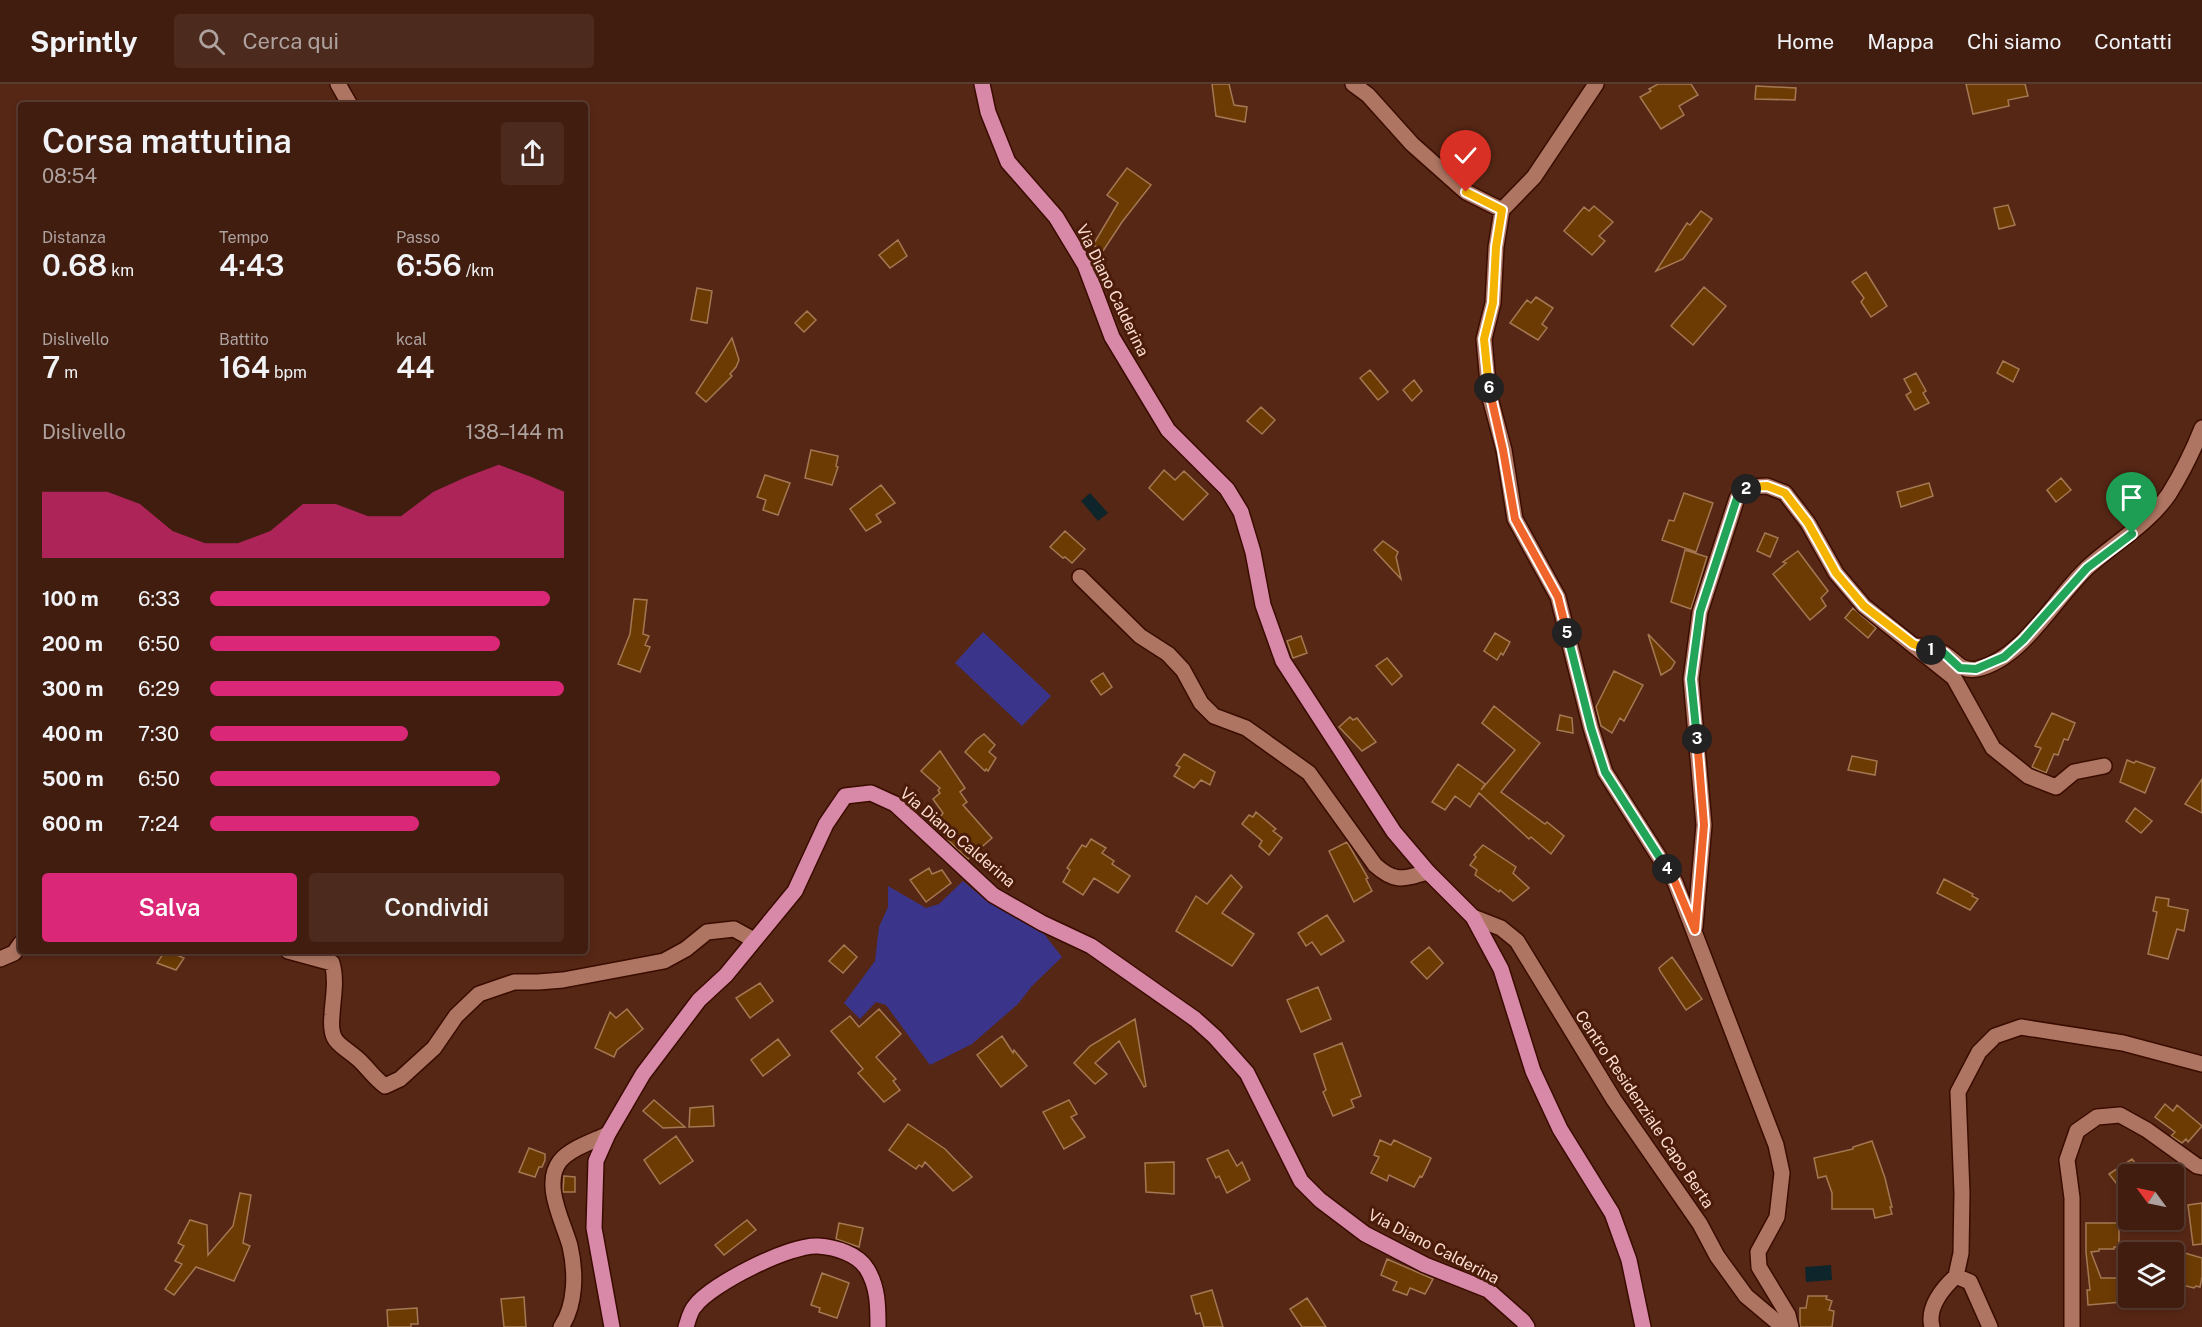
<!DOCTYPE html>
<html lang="it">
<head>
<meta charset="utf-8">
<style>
	body { margin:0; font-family:"Public Sans",sans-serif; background:#4c2a1e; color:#f1f3f6; height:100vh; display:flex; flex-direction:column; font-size:22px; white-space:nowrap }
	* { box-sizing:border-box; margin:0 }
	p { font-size:20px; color:#aea29f }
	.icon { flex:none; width:33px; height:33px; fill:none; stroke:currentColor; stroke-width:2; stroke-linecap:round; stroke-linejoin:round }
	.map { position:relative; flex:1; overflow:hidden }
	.panel { position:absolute; left:18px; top:18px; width:570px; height:852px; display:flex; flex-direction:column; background:#411d10; border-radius:6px; box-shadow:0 3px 9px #0003,0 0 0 2px #5a3b30 }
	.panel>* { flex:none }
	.needle { width:39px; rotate:303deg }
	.buttons { position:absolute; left:2118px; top:1080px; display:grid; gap:12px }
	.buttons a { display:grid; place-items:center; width:66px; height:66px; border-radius:6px; background:#411d10; box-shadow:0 3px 9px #0003,0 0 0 2px #5a3b30; font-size:30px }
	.pin { position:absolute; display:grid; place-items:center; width:51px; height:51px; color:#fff; margin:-62px -26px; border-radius:50% 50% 50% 0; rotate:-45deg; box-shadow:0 0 6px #0007 }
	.pin .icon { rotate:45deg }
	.km { position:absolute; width:30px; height:30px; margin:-15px; border-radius:50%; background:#222; color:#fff; font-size:16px; line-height:30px; text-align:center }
	.round { display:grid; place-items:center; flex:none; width:63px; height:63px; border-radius:6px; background:#4c2a1e }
	.head { display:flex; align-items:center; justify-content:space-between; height:102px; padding:0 24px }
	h1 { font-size:33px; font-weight:600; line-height:45px }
	.figures { display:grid; grid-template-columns:repeat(3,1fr); gap:9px; height:102px; padding:6px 24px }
	.figures div { display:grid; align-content:center }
	.figures b { font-size:30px; font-weight:600 }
	.figures small { font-size:16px; font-weight:400 }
	.figures p { font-size:16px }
	.chart { height:168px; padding:12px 24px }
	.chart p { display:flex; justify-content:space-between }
	.chart svg { width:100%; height:108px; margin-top:6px; fill:#db2777; opacity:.7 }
	.cta { display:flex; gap:12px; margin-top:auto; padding:12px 24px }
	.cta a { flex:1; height:69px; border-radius:6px; background:#db2777; color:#fff; font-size:24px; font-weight:600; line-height:69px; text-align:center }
	.cta a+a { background:#4c2a1e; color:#f1f3f6 }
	ul { padding:0 24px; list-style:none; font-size:20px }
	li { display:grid; grid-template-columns:96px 72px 1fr; align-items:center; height:45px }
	li i { height:15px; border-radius:8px; background:#db2777 }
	header { display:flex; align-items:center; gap:36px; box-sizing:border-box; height:84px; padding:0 30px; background:#411d10; border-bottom:2px solid #5a3b30 }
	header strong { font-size:28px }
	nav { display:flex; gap:33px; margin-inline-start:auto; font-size:21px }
	.search { width:420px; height:54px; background:#4c2a1e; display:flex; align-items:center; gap:15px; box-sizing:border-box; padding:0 21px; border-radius:6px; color:#aea29f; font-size:22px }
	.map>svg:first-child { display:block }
</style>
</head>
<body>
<header>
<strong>Sprintly</strong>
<div class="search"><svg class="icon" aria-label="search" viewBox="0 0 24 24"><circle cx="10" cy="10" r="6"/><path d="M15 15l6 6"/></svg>Cerca qui</div>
<nav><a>Home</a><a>Mappa</a><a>Chi siamo</a><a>Contatti</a></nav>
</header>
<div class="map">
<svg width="2202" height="1243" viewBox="0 0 2202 1243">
	<rect width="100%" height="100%" fill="#572715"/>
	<!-- green -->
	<path fill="#3a358a" d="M983,548L1051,612L1022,642L955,579Z
		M963,797L988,818L1041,846L1062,873L1032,902L1018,920L972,960L930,981L886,921L876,918L860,935L844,919L875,877L879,843L888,823V802L926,824L939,820Z"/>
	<!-- water -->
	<path fill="#0f252c" d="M1090,409L1108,429L1098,437L1081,417Z
		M1831,1181L1832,1196L1806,1198L1805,1183Z"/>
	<!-- building -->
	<path fill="#6c3b04" stroke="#a47852" stroke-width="1.5" d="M1212,0H1229L1234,21L1247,23L1245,38L1216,32Z
		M1658,0H1691L1698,11L1679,22L1684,31L1661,45L1640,13L1651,7L1649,5Z
		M1966,0H2025L2028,12L2008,16L2009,22L1973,30Z
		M1756,2L1796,4L1795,16L1755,15Z
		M1127,84L1151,101L1122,138L1103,167L1093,161L1118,119L1107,111Z
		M2008,121L2015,141L1999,145L1994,124Z
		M1594,122L1613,138L1599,152L1605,157L1592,171L1564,147L1584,123L1589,127Z
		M1701,127L1712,135L1683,175L1656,187L1687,139L1690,141Z
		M898,156L907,172L890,184L879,171Z
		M1866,188L1887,222L1871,233L1861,218L1864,214L1852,198Z
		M1704,203L1726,222L1693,261L1671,242Z
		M697,204L712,207L707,239L691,236Z
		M1536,213L1553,224L1542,240L1547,244L1538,256L1510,239L1527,216L1531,219Z
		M807,227L816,236L804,248L795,239Z
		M732,254L739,276L736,283L730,290L732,292L706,318L696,309Z
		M2003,277L2019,285L2013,298L1997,289Z
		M1370,286L1388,308L1378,316L1360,294Z
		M1916,289L1926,307L1923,309L1929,319L1915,326L1906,311L1911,308L1904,295Z
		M1414,296L1422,307L1412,317L1403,306Z
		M1261,323L1275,336L1262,350L1247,337Z
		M811,366L838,372L836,382L838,383L832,401L805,394Z
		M1164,386L1175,396L1184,387L1208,410L1183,436L1149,404Z
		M765,391L790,399L778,431L763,426L766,416L757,413Z
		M2061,394L2071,406L2056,418L2047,406Z
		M1929,399L1933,412L1901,423L1897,408Z
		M881,401L895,419L876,431L881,438L866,447L850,425Z
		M1684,409L1713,419L1696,468L1662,456L1669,436L1674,437Z
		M1065,447L1085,465L1072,479L1065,473L1063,474L1050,463Z
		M1765,449L1778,454L1770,473L1757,467Z
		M1383,457L1398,468L1396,473L1401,495L1374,466Z
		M1685,466L1707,473L1691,525L1671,518Z
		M1798,467L1828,507L1821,514L1826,522L1810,536L1773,490L1786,479L1783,478Z
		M634,515L647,516L643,550L649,552L645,561L650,563L640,588L618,580L630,550Z
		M1853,524L1876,544L1868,554L1845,534Z
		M1495,549L1510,558L1503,571L1501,569L1497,576L1484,567Z
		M1648,550L1675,578L1671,585L1661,591Z
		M1301,552L1307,569L1293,574L1287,557Z
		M1387,574L1402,592L1392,601L1376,582Z
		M1614,587L1643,601L1624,637L1620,634L1612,649L1601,642L1596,623Z
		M1103,589L1112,603L1101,611L1091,597Z
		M1494,622L1540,659L1501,708L1545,740L1547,738L1564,752L1551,770L1531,753L1529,755L1479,709L1470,723L1455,712L1445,726L1432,718L1458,680L1485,700L1481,706L1515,666L1482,639Z
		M2052,629L2075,639L2068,656L2064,655L2058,671L2054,670L2046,689L2032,683L2041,664L2035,662Z
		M1560,631L1572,634L1573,649L1557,646Z
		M1350,633L1353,636L1357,634L1376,658L1362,667L1339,643Z
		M984,650L995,661L989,668L996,674L988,687L986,685L985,687L965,668L976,656Z
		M940,667L965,704L960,708L967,718L963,721L992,754L968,775L948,756L936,740L943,729L933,715L940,709L938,706L940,704L921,687Z
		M1184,670L1215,688L1210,701L1201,696L1194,704L1174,692L1180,683L1176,681Z
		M1852,672L1877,677L1875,691L1848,686Z
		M2127,676L2134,679L2136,677L2155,684L2145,709L2120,698Z
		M2202,695V729L2185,720Z
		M2135,724L2152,737L2141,749L2126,737Z
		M1256,728L1276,745L1273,747L1282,754L1269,771L1259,762L1262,757L1242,740L1249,731L1253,733Z
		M1091,755L1106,764L1102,769L1114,777L1112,780L1130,792L1118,809L1094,794L1083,811L1063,798L1070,786L1067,784L1082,761L1086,763Z
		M1347,758L1368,794L1366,795L1372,807L1354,818L1329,767Z
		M1483,761L1516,783L1513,789L1529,804L1513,817L1500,806L1499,808L1475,791L1477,786L1470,781L1476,773L1474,771Z
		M929,784L932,790L942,786L951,799L926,818L910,796Z
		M1231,791L1242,803L1222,829L1254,850L1232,882L1176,847L1196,812L1207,820Z
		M1944,795L1973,810L1972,812L1978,815L1970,826L1937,809Z
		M2156,813L2169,815L2168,822L2188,826L2184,847L2177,845L2168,875L2148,870L2157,828L2153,827Z
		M1327,831L1344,857L1321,871L1312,858L1306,862L1298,849Z
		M844,861L857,873L843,889L829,877Z
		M1429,863L1443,879L1427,895L1411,878Z
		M165,867H181L179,872L184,874L176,886L157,879Z
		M1672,873L1702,915L1686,926L1660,887L1659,884Z
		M760,899L773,917L750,934L736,914Z
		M1318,903L1331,935L1301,948L1287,916Z
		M627,925L643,945L617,966L614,973L595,964L610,928L616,934Z
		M879,925L901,950L876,973L896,995L893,997L900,1006L884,1018L858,989L863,985L831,947L850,932L859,943Z
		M1135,935L1146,1002L1144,1003L1119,957L1095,979L1107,990L1095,1000L1074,979L1090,962Z
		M1002,952L1013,969L1014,966L1027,982L1001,1003L977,971Z
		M778,955L790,971L763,992L751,976Z
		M1342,959L1361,1012L1351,1016L1354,1023L1333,1032L1323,1008L1326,1006L1314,970Z
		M654,1016L685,1043L663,1044L643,1027Z
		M1069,1016L1077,1030L1071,1033L1085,1053L1064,1065L1043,1028Z
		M2165,1020L2173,1027L2177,1021L2202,1042L2188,1058L2186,1055L2182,1059L2171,1052L2175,1048L2155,1033Z
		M713,1022L714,1042L689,1043L690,1024Z
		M908,1040L945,1065L972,1093L953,1107L925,1078L922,1083L919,1081L916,1085L889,1066Z
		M676,1052L693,1077L660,1100L644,1076Z
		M1380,1056L1391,1061L1394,1056L1431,1074L1422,1093L1420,1092L1414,1103L1389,1091L1387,1097L1371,1089L1379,1073L1374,1071Z
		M1872,1057L1885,1094L1892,1123H1890L1892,1130L1875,1134L1873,1125H1832V1109L1826,1092L1818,1094L1814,1074L1853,1065V1063Z
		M529,1064L545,1070V1076L542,1083H539L535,1093L519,1088Z
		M1228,1066L1237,1082L1242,1078L1250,1096L1227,1109L1219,1092L1216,1094L1207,1075Z
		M2132,1075L2144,1090H2128V1114L2109,1090Z
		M1174,1078V1110L1146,1108L1145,1079Z
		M564,1092L575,1093V1108H563Z
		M240,1109L251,1111L243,1159L250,1162L234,1197L196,1183L174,1211L165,1205L182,1180L175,1177L184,1162L178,1159L190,1136L207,1141L208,1171L233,1142Z
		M2202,1119V1160L2193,1161L2188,1121Z
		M747,1136L756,1146L724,1171L715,1161Z
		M839,1139L863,1144L859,1163L836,1155Z
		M2086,1139H2119V1163H2114V1165H2099V1167L2091,1168L2101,1194H2118L2122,1218L2088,1221L2087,1206H2090L2086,1168Z
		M2178,1167L2202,1174V1193L2200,1203L2196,1202L2194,1204L2174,1199V1181H2175Z
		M1387,1175L1433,1195L1425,1210L1410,1204L1407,1211L1393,1206L1397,1198L1381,1191Z
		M822,1189L849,1199L837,1234L819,1228L820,1224L811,1221Z
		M1212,1206L1223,1243H1204L1200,1229L1196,1230L1191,1212Z
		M1808,1212H1827L1826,1215L1832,1217L1829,1226L1834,1227L1832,1243H1800V1224H1806Z
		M524,1213L526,1243H504L501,1215Z
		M1307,1214L1326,1243H1302L1290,1225Z
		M417,1224L418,1240H411V1243H388L387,1226Z"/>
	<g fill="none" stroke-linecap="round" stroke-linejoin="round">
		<!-- minor casing -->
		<g stroke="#3a0c00" stroke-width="18">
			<path id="minor" d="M338,0L350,21
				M1353,0L1368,11L1412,60L1466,108L1502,126L1496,163L1493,219L1484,255L1489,310L1504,366L1515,435L1558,513L1591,644L1605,688L1675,798L1776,1061L1782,1089L1777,1133L1758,1168L1759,1183L1788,1231L1791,1243
				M1502,126L1534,93L1596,0
				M1080,493L1140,552L1168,570L1183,586L1201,619L1214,632L1246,644L1309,689L1375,781C1395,799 1403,795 1428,788
				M1919,562C1927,564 1938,566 1945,570C1956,577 1961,588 1977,585C2023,575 2055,514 2087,484C2114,459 2148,441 2169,410C2182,389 2193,367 2202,344
				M1473,833L1501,844L1517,857L1614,1016L1700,1140L1717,1172L1746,1212L1783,1243
				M1695,843L1704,741L1691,595L1700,528L1737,414L1749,403L1767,402L1785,409L1808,439L1836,489L1864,522L1954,594L1993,664L2028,692L2056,703L2074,688L2104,682
				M288,867L332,879C337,896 333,913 332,931C329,960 340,959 358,975C368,984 374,994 385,1002L400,995L434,964L456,932L479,910L514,898H538L563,896L664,877L686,865L707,848L734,845L754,856
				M0,875L14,869L21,859
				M1956,1192L1961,1169L1962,1109L1958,1008L1979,968L1995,952L2021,943L2123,959L2202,980
				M561,1243C576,1221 576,1188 570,1162C563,1137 542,1100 560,1077C571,1064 594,1057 608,1050
				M1932,1243C1927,1224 1942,1205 1956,1192L1970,1198L1990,1243
				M2072,1243V1114L2067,1076L2077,1047L2097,1033L2120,1031L2147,1046L2197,1082L2202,1083"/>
		</g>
		<!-- major casing -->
		<g stroke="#3a0c00" stroke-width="18">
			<path id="major" d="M982,0L988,28L1008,78L1056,133L1085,181L1112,253L1168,346L1227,405L1241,428L1253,468L1263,521L1283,577L1394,748L1428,788L1473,833L1501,885L1533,987L1560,1045L1612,1129L1629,1176L1643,1243
				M612,1243L594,1144L596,1077L608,1050L643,990L699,916L726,891L795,807L826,740L845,712L871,709L895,720L993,811L1042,839L1091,862L1195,935L1215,953L1247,989L1301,1097L1320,1116L1365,1150L1425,1181L1488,1206L1523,1237L1527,1243
				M686,1243C688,1237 690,1227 695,1222C711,1200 791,1160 818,1162C835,1163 858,1170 867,1185C878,1203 878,1222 878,1243"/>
		</g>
		<!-- minor -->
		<use href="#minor" stroke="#ae7662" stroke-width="15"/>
		<!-- major -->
		<use href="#major" stroke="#d989a8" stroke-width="15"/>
	</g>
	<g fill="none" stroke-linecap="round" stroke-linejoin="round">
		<!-- split-1 casing -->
		<g stroke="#fff" stroke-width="12">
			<path id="split-1" d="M1931,566L1944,569L1960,584L1976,585L2004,573L2023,556L2087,484L2132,450"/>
		</g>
		<!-- split-2 casing -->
		<g stroke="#fff" stroke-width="12">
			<path id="split-2" d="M1746,405L1749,403L1767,402L1785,409L1808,439L1836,489L1864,522L1913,560L1931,566"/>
		</g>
		<!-- split-3 casing -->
		<g stroke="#fff" stroke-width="12">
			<path id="split-3" d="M1697,655L1691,595L1700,528L1737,414L1746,405"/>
		</g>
		<!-- split-4 casing -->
		<g stroke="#fff" stroke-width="12">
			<path id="split-4" d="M1667,785L1675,798L1695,846L1704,741L1697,655"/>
		</g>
		<!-- split-5 casing -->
		<g stroke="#fff" stroke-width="12">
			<path id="split-5" d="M1567,549L1591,644L1605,688L1667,785"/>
		</g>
		<!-- split-6 casing -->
		<g stroke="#fff" stroke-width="12">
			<path id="split-6" d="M1489,304L1503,366L1515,435L1558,513L1567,549"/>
		</g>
		<!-- split-7 casing -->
		<g stroke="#fff" stroke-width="12">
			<path id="split-7" d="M1466,108L1502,126L1496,163L1493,219L1484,255L1489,304"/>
		</g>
		<!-- split-1 -->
		<use href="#split-1" stroke="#22a559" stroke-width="8"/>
		<!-- split-2 -->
		<use href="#split-2" stroke="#f5b400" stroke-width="8"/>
		<!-- split-3 -->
		<use href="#split-3" stroke="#22a559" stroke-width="8"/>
		<!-- split-4 -->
		<use href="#split-4" stroke="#f0652b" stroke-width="8"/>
		<!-- split-5 -->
		<use href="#split-5" stroke="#22a559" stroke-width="8"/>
		<!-- split-6 -->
		<use href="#split-6" stroke="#f0652b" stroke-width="8"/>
		<!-- split-7 -->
		<use href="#split-7" stroke="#f5b400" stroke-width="8"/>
	</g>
	<g text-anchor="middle" stroke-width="6" stroke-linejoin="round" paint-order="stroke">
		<!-- street labels -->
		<g font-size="16" fill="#fdddd2" stroke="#4b1c0a">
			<text transform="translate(1113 206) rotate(64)" y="6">Via Diano Calderina</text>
			<text transform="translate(958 753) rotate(40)" y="6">Via Diano Calderina</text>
			<text transform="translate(1645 1025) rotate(56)" y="6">Centro Residenziale Capo Berta</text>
			<text transform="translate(1434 1162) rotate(27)" y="6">Via Diano Calderina</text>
		</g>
	</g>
</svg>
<div class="buttons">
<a><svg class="needle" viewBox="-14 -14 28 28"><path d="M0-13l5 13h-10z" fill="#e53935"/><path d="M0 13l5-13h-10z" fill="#aea29f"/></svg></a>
<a><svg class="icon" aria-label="layers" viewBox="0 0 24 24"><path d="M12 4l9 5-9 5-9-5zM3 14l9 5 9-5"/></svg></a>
</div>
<div class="pin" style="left:2132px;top:450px;background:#1e9e55"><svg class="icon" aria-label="arrive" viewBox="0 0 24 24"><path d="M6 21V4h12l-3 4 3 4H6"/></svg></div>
<div class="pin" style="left:1466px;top:108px;background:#d93025"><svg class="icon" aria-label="check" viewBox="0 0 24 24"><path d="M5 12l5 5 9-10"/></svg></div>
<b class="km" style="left:1931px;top:566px">1</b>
<b class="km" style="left:1746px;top:405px">2</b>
<b class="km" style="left:1697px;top:655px">3</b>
<b class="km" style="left:1667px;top:785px">4</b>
<b class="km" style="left:1567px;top:549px">5</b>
<b class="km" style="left:1489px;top:304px">6</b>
<section class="panel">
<div class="head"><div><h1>Corsa mattutina</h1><p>08:54</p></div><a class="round"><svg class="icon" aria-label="share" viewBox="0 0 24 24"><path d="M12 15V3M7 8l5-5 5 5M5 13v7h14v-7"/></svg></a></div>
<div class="figures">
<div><p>Distanza</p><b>0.68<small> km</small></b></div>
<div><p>Tempo</p><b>4:43</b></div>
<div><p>Passo</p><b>6:56<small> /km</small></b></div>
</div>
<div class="figures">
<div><p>Dislivello</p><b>7<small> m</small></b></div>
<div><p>Battito</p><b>164<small> bpm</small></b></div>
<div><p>kcal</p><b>44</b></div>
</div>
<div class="chart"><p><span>Dislivello</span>138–144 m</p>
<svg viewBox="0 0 160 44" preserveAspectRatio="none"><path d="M0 44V17L10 17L20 17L30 22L40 33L50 38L60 38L70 33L80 22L90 22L100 27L110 27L120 17L130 11L140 6L150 11L160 17V44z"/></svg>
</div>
<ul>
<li><b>100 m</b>6:33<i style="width:96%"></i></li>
<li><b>200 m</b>6:50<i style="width:82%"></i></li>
<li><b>300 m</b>6:29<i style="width:100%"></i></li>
<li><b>400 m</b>7:30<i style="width:56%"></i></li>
<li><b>500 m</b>6:50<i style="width:82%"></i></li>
<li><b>600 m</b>7:24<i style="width:59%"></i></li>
</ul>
<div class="cta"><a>Salva</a><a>Condividi</a></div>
</section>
</div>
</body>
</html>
